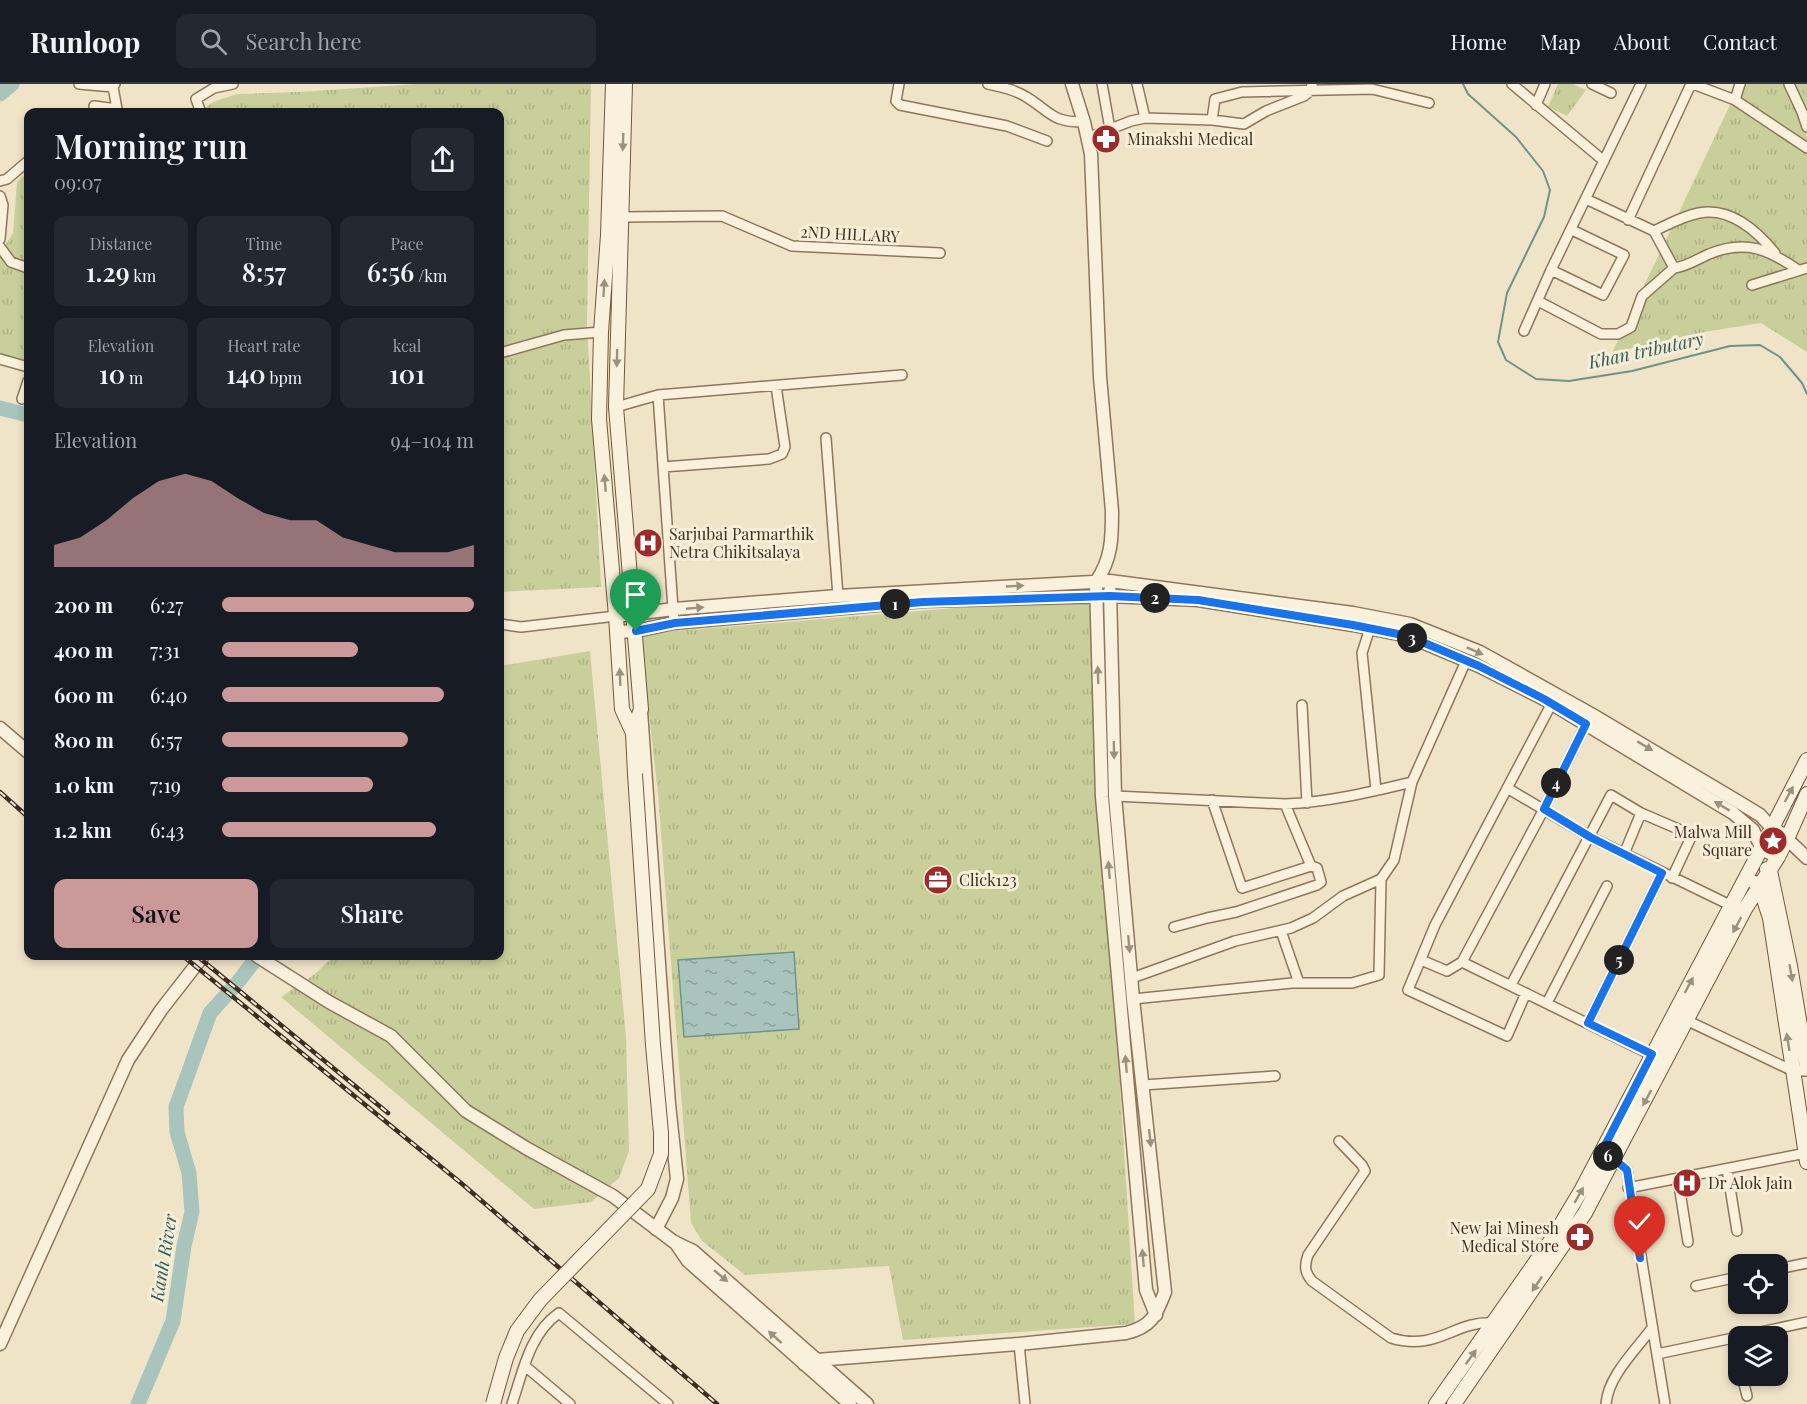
<!DOCTYPE html>
<html lang="en">
<head>
<meta charset="utf-8">
<style>
	body { margin:0; font-family:"Playfair Display",serif; background:#242831; color:#f1f3f6; height:100vh; display:flex; flex-direction:column; font-size:22px; white-space:nowrap }
	* { box-sizing:border-box; margin:0 }
	p { font-size:20px; color:#9ea1a6 }
	.icon { flex:none; width:33px; height:33px; fill:none; stroke:currentColor; stroke-width:2; stroke-linecap:round; stroke-linejoin:round }
	.map { position:relative; flex:1; overflow:hidden }
	.details { position:absolute; left:24px; top:24px; width:480px; height:852px; display:flex; flex-direction:column; background:#171b24; border-radius:12px; box-shadow:0 3px 9px #0003 }
	.details>* { flex:none }
	.tools { position:absolute; left:1728px; top:1170px; display:grid; gap:12px }
	.tools a { display:grid; place-items:center; width:60px; height:60px; border-radius:12px; background:#171b24; box-shadow:0 3px 9px #0003; font-size:30px }
	.pin { position:absolute; display:grid; place-items:center; width:51px; height:51px; color:#fff; margin:-62px -26px; border-radius:50% 50% 50% 0; rotate:-45deg; box-shadow:0 0 6px #0007 }
	.pin .icon { rotate:45deg }
	.km { position:absolute; width:30px; height:30px; margin:-15px; border-radius:50%; background:#222; color:#fff; font-size:16px; line-height:30px; text-align:center }
	.round { display:grid; place-items:center; flex:none; width:63px; height:63px; border-radius:12px; background:#242831 }
	.summary { display:flex; align-items:center; justify-content:space-between; height:102px; padding:0 30px }
	h1 { font-size:33px; font-weight:600; line-height:45px }
	.figures { display:grid; grid-template-columns:repeat(3,1fr); gap:9px; height:102px; padding:6px 30px }
	.figures div { display:grid; align-content:center; border-radius:12px; background:#242831; text-align:center }
	.figures b { font-size:26px; font-weight:600 }
	.figures small { font-size:16px; font-weight:400 }
	.figures p { font-size:16px }
	.chart { height:168px; padding:12px 30px }
	.chart p { display:flex; justify-content:space-between }
	.chart svg { width:100%; height:108px; margin-top:6px; fill:#cc999b; opacity:.7 }
	.cta { display:flex; gap:12px; margin-top:auto; padding:12px 30px }
	.cta a { flex:1; height:69px; border-radius:12px; background:#cc999b; color:#111; font-size:24px; font-weight:600; line-height:69px; text-align:center }
	.cta a+a { background:#242831; color:#f1f3f6 }
	ul { padding:0 30px; list-style:none; font-size:20px }
	li { display:grid; grid-template-columns:96px 72px 1fr; align-items:center; height:45px }
	li i { height:15px; border-radius:8px; background:#cc999b }
	header { display:flex; align-items:center; gap:36px; box-sizing:border-box; height:84px; padding:0 30px; background:#171b24; border-bottom:2px solid #363941 }
	header strong { font-size:28px }
	nav { display:flex; gap:33px; margin-inline-start:auto; font-size:21px }
	.search { width:420px; height:54px; background:#242831; display:flex; align-items:center; gap:15px; box-sizing:border-box; padding:0 21px; border-radius:12px; color:#9ea1a6; font-size:22px }
	.map>svg:first-child { display:block }
</style>
</head>
<body>
<header>
<strong>Runloop</strong>
<div class="search"><svg class="icon" aria-label="search" viewBox="0 0 24 24"><circle cx="10" cy="10" r="6"/><path d="M15 15l6 6"/></svg>Search here</div>
<nav><a>Home</a><a>Map</a><a>About</a><a>Contact</a></nav>
</header>
<div class="map">
<svg width="1807" height="1320" viewBox="0 0 1807 1320">
	<defs>
		<pattern id="grass-tufts" width="24" height="20" patternUnits="userSpaceOnUse" patternTransform="scale(1.5)"><rect width="24" height="20" fill="#c9cf9b"/><path d="M3 7l-1-3M5 7V3M7 7l1-3M15 17l-1-3M17 17v-4M19 17l1-3" fill="none" stroke="#aeb285"/></pattern>
		<pattern id="water-ripples" width="26" height="14" patternUnits="userSpaceOnUse" patternTransform="scale(1.5)"><rect width="26" height="14" fill="#a9c4bc"/><path d="M2 4q2-2 4 0t4 0M15 11q2-2 4 0t4 0" fill="none" stroke="#8ba098"/></pattern>
	</defs>
	<rect width="100%" height="100%" fill="#f0e4c8"/>
	<!-- grass -->
	<path fill="url(#grass-tufts)" d="M417,0H591L587,240L601,503L500,508V28H199L213,18L237,10L299,8Z
		M1558,0H1573L1586,6L1567,32L1548,23Z
		M1740,0H1807V268L1761,239L1704,248L1612,269Z
		M28,88V284L0,278V170L13,149L17,98Z
		M1089,513L1135,1240L903,1256L889,1182L745,1191L702,1157L691,1139L658,710L640,550Z
		M590,567L626,953L629,1067L619,1094L591,1118L534,1125L281,913L315,890L334,872H500V582Z"/>
	<!-- water -->
	<path fill="url(#water-ripples)" stroke="#6f938a" stroke-width="1.5" d="M794,868L799,945L684,953L678,876Z"/>
	<g fill="none" stroke-linecap="round" stroke-linejoin="round">
		<!-- stream -->
		<path stroke="#6f938a" stroke-width="2" d="M1463,0L1468,10L1516,53L1543,87L1550,106L1544,133L1507,209L1498,258L1506,276L1536,295L1569,297L1632,287L1730,262L1760,261L1780,273L1802,299L1807,310"/>
		<!-- river -->
		<path stroke="#a9c4bc" stroke-width="15" d="M0,10L12,0
			M0,324L28,331
			M138,1320L173,1237L184,1162L192,1128L189,1089L177,1048L176,1023L210,929L238,898L258,872"/>
		<!-- minor casing -->
		<g stroke="#8d765c" stroke-width="12">
			<path id="minor" d="M79,0L113,3
				M899,0L896,17L900,21L1007,42L1047,57
				M988,0C1002,3 1016,6 1028,14C1053,30 1052,38 1084,38
				M1102,0L1110,45
				M1137,0L1145,34
				M1512,0L1604,77
				M1592,0L1611,9
				M1693,0L1735,16L1807,64
				M1789,0L1802,28L1807,43
				M1735,16L1740,0
				M1536,21L1545,0
				M95,28L94,22L117,25L113,3L115,0
				M197,28L200,26L196,15L214,4L233,0
				M1212,36L1215,15L1242,8L1372,5L1429,19
				M1087,54L1131,37L1145,34L1212,36L1244,40L1266,27L1304,12L1311,6L1312,0
				M0,97L7,95L28,77
				M0,112L3,121L0,155
				M1586,115L1654,147L1674,184C1686,183 1698,175 1709,170C1745,155 1768,165 1798,186
				M621,133L722,132L792,162L940,169
				M1628,136L1691,0
				M1654,147C1669,140 1683,132 1699,129C1730,123 1757,147 1775,169
				M0,163L11,178L28,184
				M1551,186L1603,211L1624,171L1572,146
				M1752,201L1807,184
				M1538,217L1601,250H1618L1631,243L1642,212L1674,184
				M1524,247L1551,186L1641,0
				M500,269L564,251L601,248
				M0,275L28,283
				M658,311L674,539
				M22,315L28,297
				M616,323L658,311L902,291
				M826,354L838,512
				M663,383L769,375L782,370L785,363L776,302
				M500,540L521,543L616,532
				M1370,544L1362,569L1376,706
				M1302,621L1307,719
				M1507,704L1590,753L1732,822
				M1115,712L1285,720C1329,718 1370,708 1412,698
				M1212,716L1242,804L1311,782L1285,720
				M1624,770L1641,729
				M1174,843L1207,834L1236,828L1317,801L1321,798L1317,784L1311,782
				M1281,847L1299,899
				M1421,876L1447,887L1462,878L1544,725L1586,640
				M1462,878L1652,971
				M1132,894L1235,857L1291,844L1313,834L1343,812L1381,795L1394,776L1412,698L1466,577
				M1511,901L1611,711L1641,729L1692,751L1672,794
				M1526,909L1507,952L1408,906L1435,841L1552,619
				M1133,915L1292,899H1352L1379,891L1381,795
				M1547,919L1607,802
				M1684,935L1793,987H1807
				M1588,939L1662,789
				M1143,1001L1275,992
				M1339,1057L1362,1081L1365,1087L1308,1171C1304,1182 1305,1189 1312,1197L1391,1254C1438,1268 1454,1236 1494,1239
				M1609,1072L1627,1086L1665,1320
				M1727,1085L1737,1147
				M1678,1095L1688,1158
				M1628,1104L1806,1069
				M1778,1185L1807,1179
				M1696,1202L1738,1193
				M1742,1252L1807,1238
				M1734,1254L1738,1274
				M1019,1260L1025,1320
				M1657,1270L1738,1253
				M525,1282L570,1320
				M1742,1292L1747,1312
				M512,1320C523,1287 530,1249 559,1229L668,1320
				M1606,1320C1608,1292 1636,1266 1652,1244"/>
		</g>
		<!-- tertiary casing -->
		<g stroke="#8d765c" stroke-width="15">
			<path id="tertiary" d="M1072,0L1084,38L1091,70L1100,293L1112,427C1112,455 1112,474 1096,498L1102,713L1146,1206L1156,1231
				M616,532L674,525L838,512L1110,497L1353,529L1410,540L1480,568L1591,630L1737,717L1760,731L1772,744
				M617,548L636,547L674,539L923,517L1110,512L1198,516L1353,541L1408,552L1479,582L1544,615L1733,729L1753,746L1761,763
				M641,627L669,1020L677,1095L672,1114L656,1145
				M0,644L28,668
				M1787,755L1807,774
				M257,872L329,918L391,952L466,1027L526,1064L613,1112L674,1158L693,1167L867,1320
				M675,1158L688,1177L850,1320
				M0,1260L128,976L161,926L203,872
				M804,1280L817,1276L1019,1260L1126,1249C1152,1243 1156,1231 1165,1208L1133,915L1115,712L1110,507"/>
		</g>
		<!-- secondary casing -->
		<g stroke="#6f573f" stroke-width="16">
			<path id="secondary" d="M613,0L608,151L601,248L599,335L616,532L622,625L633,649L635,690
				M625,0L616,323L641,625L633,649
				M1772,744L1807,676
				M1787,755L1807,710
				M1767,785L1770,787L1790,882L1807,983
				M1755,799L1760,803L1770,834L1807,1078
				M1436,1320L1554,1152L1582,1105L1772,744L1787,755L1778,773L1761,763
				M1454,1320L1585,1129L1745,825L1778,773"/>
		</g>
		<!-- minor -->
		<use href="#minor" stroke="#faf1dc" stroke-width="9"/>
		<!-- tertiary -->
		<use href="#tertiary" stroke="#faf1dc" stroke-width="12"/>
		<!-- secondary -->
		<use href="#secondary" stroke="#faf1dc" stroke-width="14"/>
		<!-- rail casing -->
		<g stroke="#3d2e20" stroke-width="4.5">
			<path id="rail" d="M0,708L28,733
				M183,872L461,1099L717,1320
				M197,872L388,1029"/>
		</g>
		<!-- rail -->
		<use href="#rail" stroke="#f7eed8" stroke-width="2" stroke-dasharray="7" stroke-linecap="butt"/>
		<!-- secondary-bridge casing -->
		<g stroke="#6f573f" stroke-width="16" stroke-linecap="butt">
			<path id="secondary-bridge" d="M493,1320L506,1274L517,1247L540,1216L648,1105L661,1070V1049L653,961L635,690"/>
		</g>
		<!-- secondary-bridge -->
		<use href="#secondary-bridge" stroke="#faf1dc" stroke-width="14"/>
	</g>
	<!-- one-way arrows -->
	<defs><path id="oneway-solid" d="M-6-.8H1V-3.2L6.5 0L1 3.2V.8H-6Z" transform="scale(1.5)"/></defs>
	<g fill="#9c907e">
		<use href="#oneway-solid" transform="translate(623 58) rotate(92)"/>
		<use href="#oneway-solid" transform="translate(604 204) rotate(-86)"/>
		<use href="#oneway-solid" transform="translate(617 274) rotate(91)"/>
		<use href="#oneway-solid" transform="translate(605 399) rotate(-95)"/>
		<use href="#oneway-solid" transform="translate(1015 502) rotate(-3)"/>
		<use href="#oneway-solid" transform="translate(695 524) rotate(-5)"/>
		<use href="#oneway-solid" transform="translate(1475 567) rotate(24)"/>
		<use href="#oneway-solid" transform="translate(1098 591) rotate(-92)"/>
		<use href="#oneway-solid" transform="translate(620 593) rotate(-92)"/>
		<use href="#oneway-solid" transform="translate(1645 662) rotate(31)"/>
		<use href="#oneway-solid" transform="translate(1114 666) rotate(89)"/>
		<use href="#oneway-solid" transform="translate(1789 710) rotate(-62)"/>
		<use href="#oneway-solid" transform="translate(1722 722) rotate(-149)"/>
		<use href="#oneway-solid" transform="translate(1109 786) rotate(-95)"/>
		<use href="#oneway-solid" transform="translate(1737 841) rotate(118)"/>
		<use href="#oneway-solid" transform="translate(1129 860) rotate(85)"/>
		<use href="#oneway-solid" transform="translate(1791 889) rotate(80)"/>
		<use href="#oneway-solid" transform="translate(1689 901) rotate(-62)"/>
		<use href="#oneway-solid" transform="translate(1788 958) rotate(-99)"/>
		<use href="#oneway-solid" transform="translate(1126 980) rotate(-95)"/>
		<use href="#oneway-solid" transform="translate(1647 1014) rotate(118)"/>
		<use href="#oneway-solid" transform="translate(1150 1054) rotate(84)"/>
		<use href="#oneway-solid" transform="translate(1579 1111) rotate(-60)"/>
		<use href="#oneway-solid" transform="translate(1143 1174) rotate(-95)"/>
		<use href="#oneway-solid" transform="translate(721 1192) rotate(40)"/>
		<use href="#oneway-solid" transform="translate(1537 1200) rotate(124)"/>
		<use href="#oneway-solid" transform="translate(775 1253) rotate(-138)"/>
		<use href="#oneway-solid" transform="translate(1471 1273) rotate(-54)"/>
	</g>
	<g fill="none" stroke-linecap="round" stroke-linejoin="round">
		<!-- route casing -->
		<g stroke="#fff" stroke-width="12">
			<path id="route" d="M636,547L675,539L923,518L1110,512L1198,516L1353,541L1408,552L1479,582L1544,615L1586,640L1544,725L1590,753L1662,789L1588,939L1652,970L1601,1069L1614,1075L1627,1086L1640,1174"/>
		</g>
		<!-- route -->
		<use href="#route" stroke="#1a73e8" stroke-width="8"/>
	</g>
	<!-- icons -->
	<defs>
		<g id="pharmacy-disc" transform="scale(1.5)"><circle r="9.5" fill="#9e2a2b" stroke="#f7eed8"/><path d="M-2-6h4v4h4v4h-4v4h-4v-4h-4v-4h4Z" fill="#fff"/></g>
		<g id="hospital-disc" transform="scale(1.5)"><circle r="9.5" fill="#9e2a2b" stroke="#f7eed8"/><path d="M-5-5h3v3.5h4V-5h3V5h-3V1.5h-4V5h-3Z" fill="#fff"/></g>
		<g id="sight-disc" transform="scale(1.5)"><circle r="9.5" fill="#9e2a2b" stroke="#f7eed8"/><path d="M0-6L1.8-2.2L6-1.7L2.9 1.2L3.7 5.4L0 3.3L-3.7 5.4L-2.9 1.2L-6-1.7L-1.8-2.2Z" fill="#fff"/></g>
		<g id="office-disc" transform="scale(1.5)"><circle r="9.5" fill="#9e2a2b" stroke="#f7eed8"/><path d="M-6-3h4V-5.5h4V-3h4V5H-6ZM-1-4.5V-3h2v-1.5ZM-6 0V1H6V0Z" fill="#fff"/></g>
	</defs>
	<g fill-rule="evenodd">
		<use href="#pharmacy-disc" x="1106" y="55"/>
		<use href="#hospital-disc" x="648" y="459"/>
		<use href="#sight-disc" x="1773" y="757"/>
		<use href="#office-disc" x="938" y="796"/>
		<use href="#hospital-disc" x="1687" y="1099"/>
		<use href="#pharmacy-disc" x="1580" y="1153"/>
	</g>
	<g text-anchor="middle" stroke-width="6" stroke-linejoin="round" paint-order="stroke">
		<!-- poi labels -->
		<g font-size="16" fill="#3d2e20" stroke="#f7eed8" text-anchor="start">
			<text x="1127" y="61">Minakshi Medical</text>
			<text x="669" y="456">Sarjubai Parmarthik<tspan x="669" dy="18">Netra Chikitsalaya</tspan></text>
			<text x="1752" y="754" text-anchor="end">Malwa Mill<tspan x="1752" dy="18">Square</tspan></text>
			<text x="959" y="802">Click123</text>
			<text x="1708" y="1105">Dr Alok Jain</text>
			<text x="1559" y="1150" text-anchor="end">New Jai Minesh<tspan x="1559" dy="18">Medical Store</tspan></text>
		</g>
		<!-- street labels -->
		<g font-size="16" fill="#3d2e20" stroke="#f7eed8">
			<text transform="translate(850 150) rotate(3)" y="6">2ND HILLARY</text>
		</g>
		<!-- water labels -->
		<g font-size="18" font-style="italic" fill="#2f5d5a" stroke="#f7eed8">
			<text transform="translate(1646 267) rotate(-12)" y="6">Khan tributary</text>
			<text transform="translate(164 1174) rotate(-81)" y="6">Kanh River</text>
		</g>
	</g>
</svg>
<div class="tools">
<a><svg class="icon" aria-label="locate" viewBox="0 0 24 24"><circle cx="12" cy="12" r="6"/><path d="M12 2v4M12 18v4M2 12h4M18 12h4"/></svg></a>
<a><svg class="icon" aria-label="layers" viewBox="0 0 24 24"><path d="M12 4l9 5-9 5-9-5zM3 14l9 5 9-5"/></svg></a>
</div>
<div class="pin" style="left:636px;top:547px;background:#1e9e55"><svg class="icon" aria-label="arrive" viewBox="0 0 24 24"><path d="M6 21V4h12l-3 4 3 4H6"/></svg></div>
<div class="pin" style="left:1640px;top:1174px;background:#d93025"><svg class="icon" aria-label="check" viewBox="0 0 24 24"><path d="M5 12l5 5 9-10"/></svg></div>
<b class="km" style="left:895px;top:520px">1</b>
<b class="km" style="left:1155px;top:514px">2</b>
<b class="km" style="left:1412px;top:554px">3</b>
<b class="km" style="left:1556px;top:699px">4</b>
<b class="km" style="left:1619px;top:876px">5</b>
<b class="km" style="left:1608px;top:1072px">6</b>
<section class="details">
<div class="summary"><div><h1>Morning run</h1><p>09:07</p></div><a class="round"><svg class="icon" aria-label="share" viewBox="0 0 24 24"><path d="M12 15V3M7 8l5-5 5 5M5 13v7h14v-7"/></svg></a></div>
<div class="figures">
<div><p>Distance</p><b>1.29<small> km</small></b></div>
<div><p>Time</p><b>8:57</b></div>
<div><p>Pace</p><b>6:56<small> /km</small></b></div>
</div>
<div class="figures">
<div><p>Elevation</p><b>10<small> m</small></b></div>
<div><p>Heart rate</p><b>140<small> bpm</small></b></div>
<div><p>kcal</p><b>101</b></div>
</div>
<div class="chart"><p><span>Elevation</span>94–104 m</p>
<svg viewBox="0 0 160 44" preserveAspectRatio="none"><path d="M0 44V35L10 32L20 25L30 16L40 9L50 6L60 9L70 16L80 22L90 25L100 25L110 32L120 35L130 38L140 38L150 38L160 35V44z"/></svg>
</div>
<ul>
<li><b>200 m</b>6:27<i style="width:100%"></i></li>
<li><b>400 m</b>7:31<i style="width:54%"></i></li>
<li><b>600 m</b>6:40<i style="width:88%"></i></li>
<li><b>800 m</b>6:57<i style="width:74%"></i></li>
<li><b>1.0 km</b>7:19<i style="width:60%"></i></li>
<li><b>1.2 km</b>6:43<i style="width:85%"></i></li>
</ul>
<div class="cta"><a>Save</a><a>Share</a></div>
</section>
</div>
</body>
</html>
